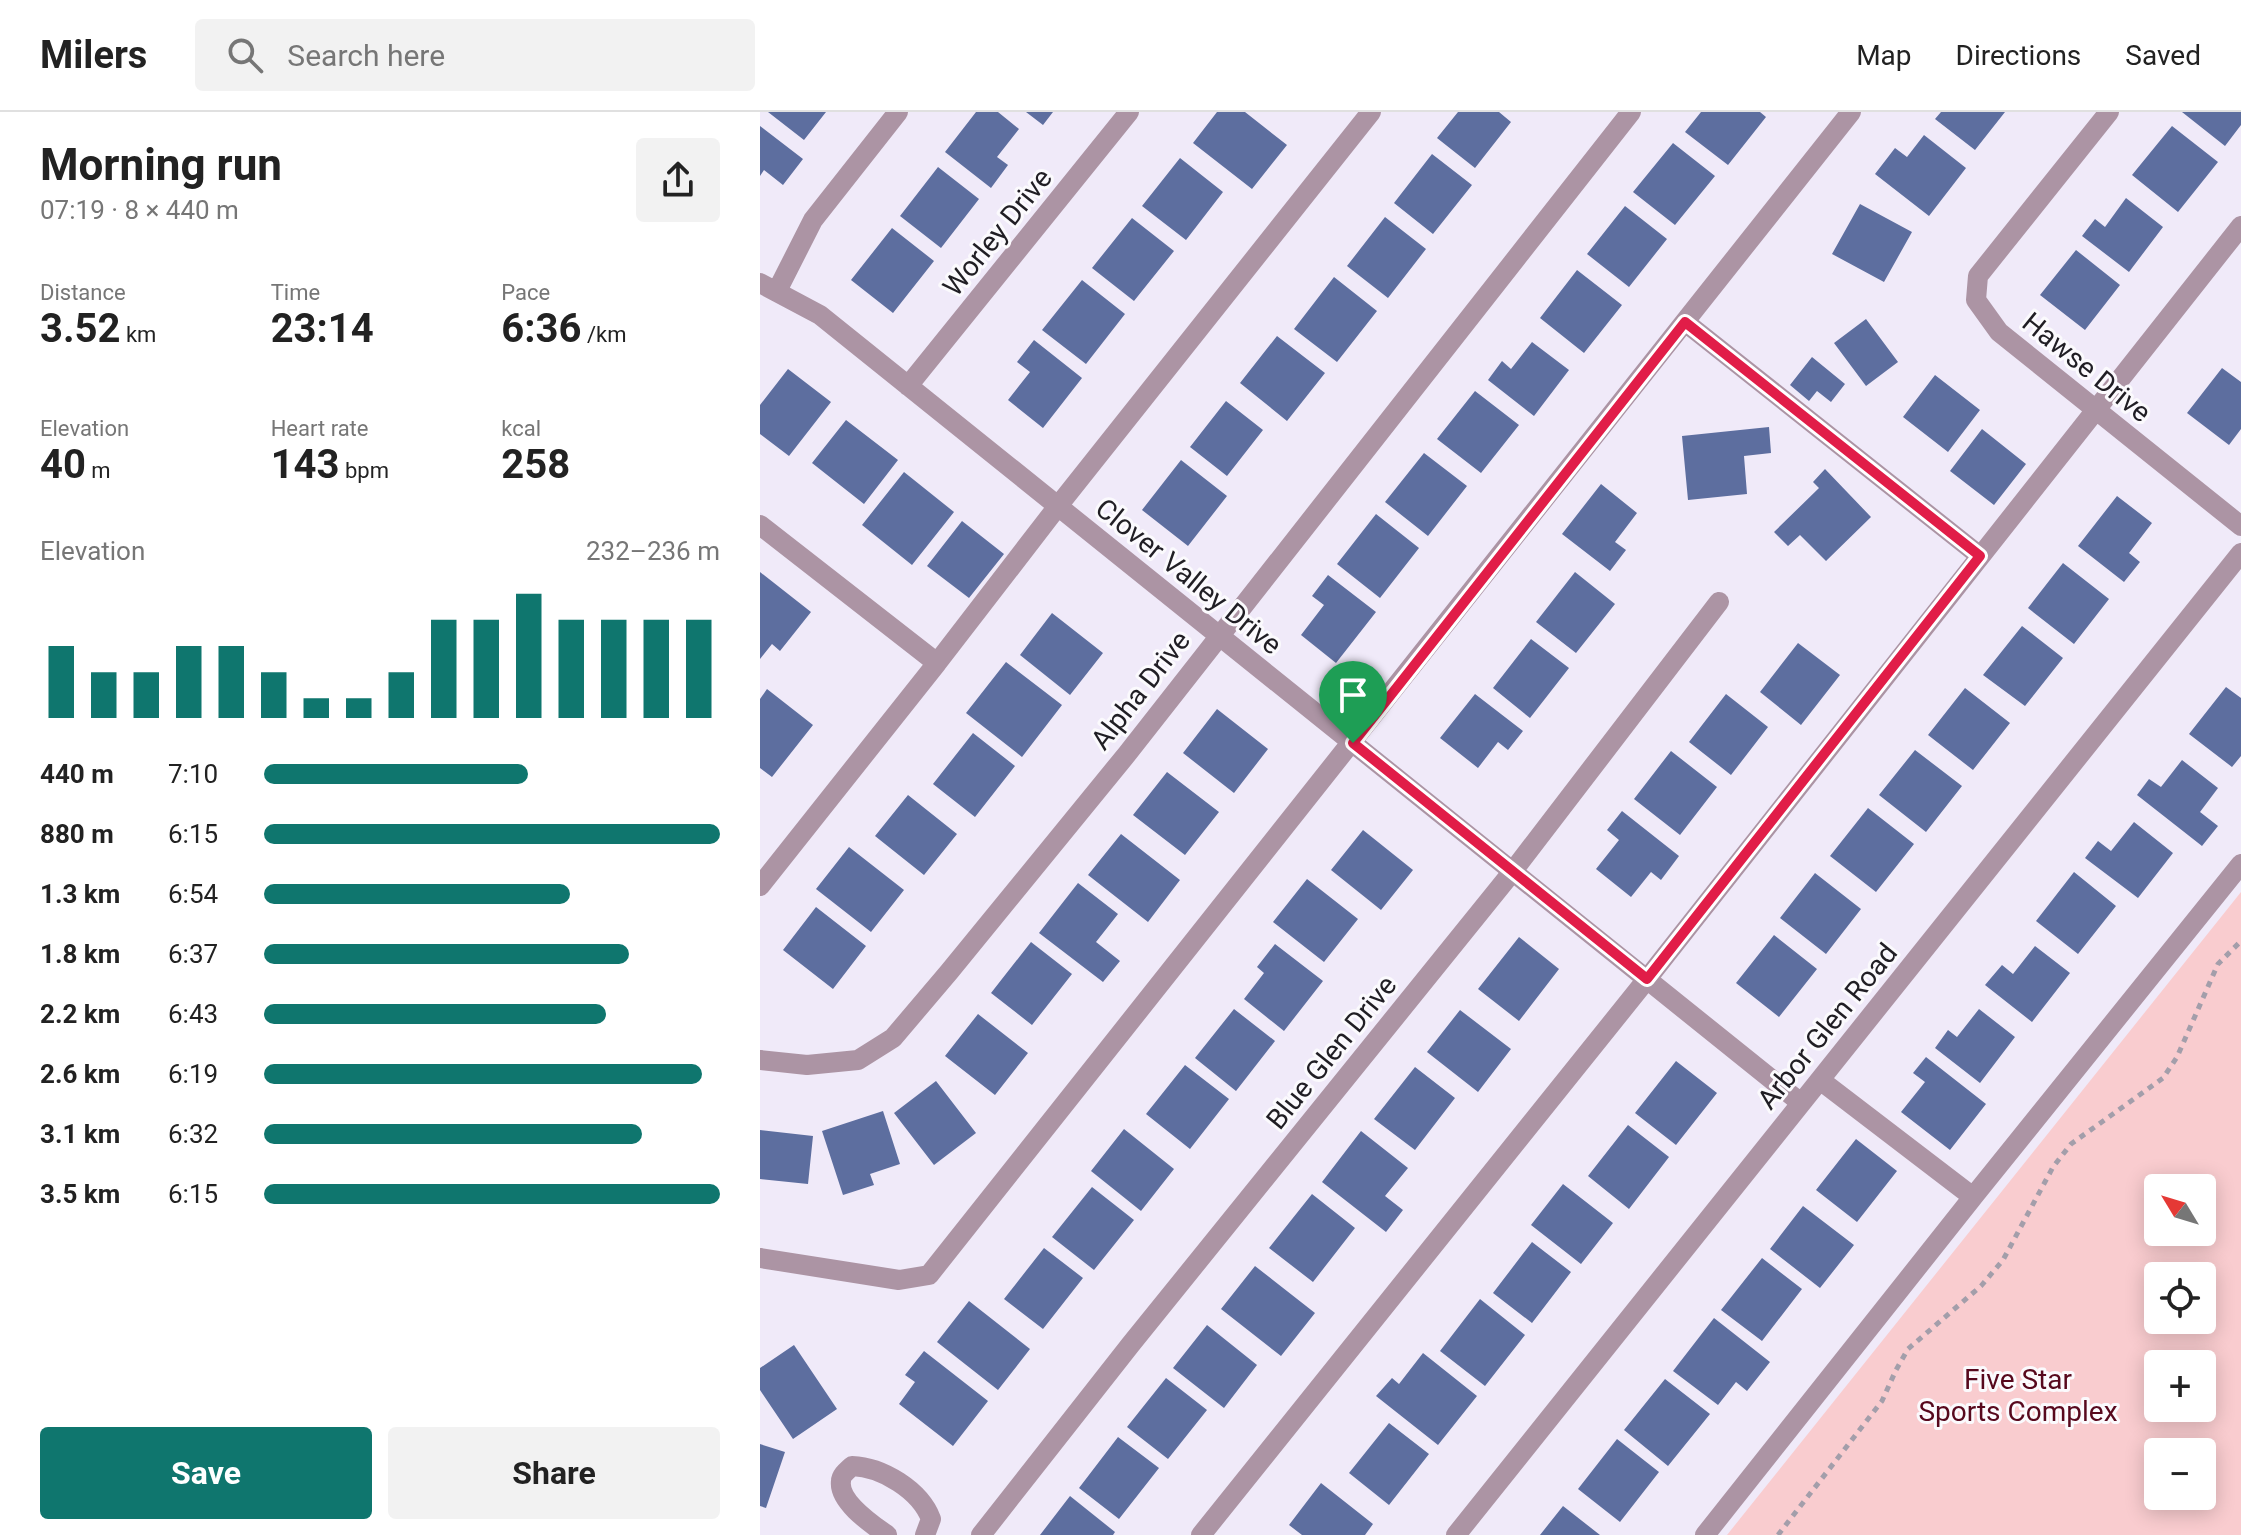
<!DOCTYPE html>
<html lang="en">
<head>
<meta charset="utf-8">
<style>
	body { margin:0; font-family:Roboto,sans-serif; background:#f2f2f2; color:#222; height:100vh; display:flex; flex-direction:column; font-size:30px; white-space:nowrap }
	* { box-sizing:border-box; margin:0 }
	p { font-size:26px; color:#767676 }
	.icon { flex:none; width:44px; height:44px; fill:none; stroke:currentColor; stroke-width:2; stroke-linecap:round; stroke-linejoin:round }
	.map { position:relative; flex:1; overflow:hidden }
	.details { display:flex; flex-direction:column; background:#fff; width:760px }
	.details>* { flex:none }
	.needle { width:52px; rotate:308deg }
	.buttons { position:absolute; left:1384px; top:1062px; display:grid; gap:16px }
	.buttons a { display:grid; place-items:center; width:72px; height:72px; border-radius:8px; background:#fff; box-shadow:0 4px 20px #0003; font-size:40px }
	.pin { position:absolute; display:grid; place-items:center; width:68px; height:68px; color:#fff; margin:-82px -34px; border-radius:50% 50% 50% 0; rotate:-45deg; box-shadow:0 0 8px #0007 }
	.pin .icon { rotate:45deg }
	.round { display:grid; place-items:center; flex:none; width:84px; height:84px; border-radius:8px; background:#f2f2f2 }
	.head { display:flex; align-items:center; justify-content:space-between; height:136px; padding:0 40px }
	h1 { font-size:44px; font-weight:700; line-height:60px }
	.figures { display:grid; grid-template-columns:repeat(3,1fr); gap:12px; height:136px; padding:8px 40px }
	.figures div { display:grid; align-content:center }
	.figures b { font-size:40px; font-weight:700 }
	.figures small { font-size:22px; font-weight:400 }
	.figures p { font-size:22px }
	.chart { height:224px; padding:16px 40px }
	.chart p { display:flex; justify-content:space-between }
	.chart svg { width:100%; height:144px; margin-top:8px; stroke:#0f766e; stroke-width:6 }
	.primary-button { display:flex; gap:16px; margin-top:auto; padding:16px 40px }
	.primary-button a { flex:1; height:92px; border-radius:8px; background:#0f766e; color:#fff; font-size:32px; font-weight:700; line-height:92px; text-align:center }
	.primary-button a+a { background:#f2f2f2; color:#222 }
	ul { padding:0 40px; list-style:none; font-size:26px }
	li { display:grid; grid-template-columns:128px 96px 1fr; align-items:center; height:60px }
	li i { height:20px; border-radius:10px; background:#0f766e }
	header { display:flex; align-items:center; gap:48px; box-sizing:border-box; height:112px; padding:0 40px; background:#fff; border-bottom:2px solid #e0e0e0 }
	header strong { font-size:38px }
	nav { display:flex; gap:44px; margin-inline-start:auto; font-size:28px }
	.search { width:560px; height:72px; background:#f2f2f2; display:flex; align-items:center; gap:20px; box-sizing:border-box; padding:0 28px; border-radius:8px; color:#767676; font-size:30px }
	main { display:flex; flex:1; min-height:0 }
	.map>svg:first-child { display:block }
</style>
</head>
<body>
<header>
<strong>Milers</strong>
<div class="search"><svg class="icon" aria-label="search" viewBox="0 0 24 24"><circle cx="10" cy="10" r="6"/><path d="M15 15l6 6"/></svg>Search here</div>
<nav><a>Map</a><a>Directions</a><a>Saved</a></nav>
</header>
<main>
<section class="details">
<div class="head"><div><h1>Morning run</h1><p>07:19 · 8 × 440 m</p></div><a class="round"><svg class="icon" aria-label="share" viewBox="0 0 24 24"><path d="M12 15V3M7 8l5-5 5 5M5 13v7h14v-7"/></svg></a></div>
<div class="figures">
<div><p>Distance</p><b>3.52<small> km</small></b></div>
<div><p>Time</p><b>23:14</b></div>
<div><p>Pace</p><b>6:36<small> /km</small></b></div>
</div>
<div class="figures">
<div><p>Elevation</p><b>40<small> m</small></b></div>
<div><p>Heart rate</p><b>143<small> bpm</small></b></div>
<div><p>kcal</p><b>258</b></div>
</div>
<div class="chart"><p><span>Elevation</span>232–236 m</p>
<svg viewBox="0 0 160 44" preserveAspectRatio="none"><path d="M5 44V22M15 44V30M25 44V30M35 44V22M45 44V22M55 44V30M65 44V38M75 44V38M85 44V30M95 44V14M105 44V14M115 44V6M125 44V14M135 44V14M145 44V14M155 44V14"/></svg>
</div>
<ul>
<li><b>440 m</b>7:10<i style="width:58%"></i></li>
<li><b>880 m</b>6:15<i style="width:100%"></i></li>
<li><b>1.3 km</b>6:54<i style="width:67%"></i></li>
<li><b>1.8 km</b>6:37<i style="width:80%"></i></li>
<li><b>2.2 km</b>6:43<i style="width:75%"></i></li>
<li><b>2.6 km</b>6:19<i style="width:96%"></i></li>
<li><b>3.1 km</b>6:32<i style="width:83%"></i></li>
<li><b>3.5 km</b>6:15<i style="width:100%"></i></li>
</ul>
<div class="primary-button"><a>Save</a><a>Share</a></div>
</section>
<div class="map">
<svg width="1481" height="1423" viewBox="0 0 1481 1423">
	<rect width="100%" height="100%" fill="#f0eaf9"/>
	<!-- green -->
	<path fill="#f9cccf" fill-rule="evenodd" d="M1481,780V1423H967ZM1398,1076H1442V1120H1398ZM1398,1164H1442V1208H1398ZM1398,1252H1442V1296H1398ZM1398,1340H1442V1384H1398Z"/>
	<!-- building -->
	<path fill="#5d6e9f" d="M8,0H66L44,28Z
		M216,0H238L259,17L237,45L248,53L231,76L185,40Z
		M266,0H293L283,13Z
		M457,0H485L527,33L492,77L433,31Z
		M698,0H739L751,10L715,56L677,26Z
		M941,0H1000L1006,5L968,53L925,20Z
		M1181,0H1245L1215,38L1175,7Z
		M1422,0H1481V13L1465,34Z
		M0,14L43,47L23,73L4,58L0,64Z
		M1412,14L1458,50L1418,100L1372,63Z
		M1164,23L1206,56L1169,104L1115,62L1135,36L1147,45Z
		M913,31L955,64L915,113L873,80Z
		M672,42L712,73L673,122L634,91Z
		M420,46L463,80L426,128L382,94Z
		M178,55L219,87L181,136L140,104Z
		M1366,86L1403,115L1369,160L1322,124L1335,107L1345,115Z
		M1100,92L1152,120L1124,170L1072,142Z
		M865,94L907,127L869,175L827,142Z
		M625,105L666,137L628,186L587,154Z
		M372,106L414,139L374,189L332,156Z
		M132,116L174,149L133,201L91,168Z
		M1316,138L1360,173L1325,218L1280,183Z
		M817,158L862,193L824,241L780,206Z
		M574,165L617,199L577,250L534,217Z
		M322,168L365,202L326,252L282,218Z
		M1106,207L1138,250L1106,274L1074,231Z
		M517,224L565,261L527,309L480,271Z
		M274,228L322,266L283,316L248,288L270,260L257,250Z
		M772,230L809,258L774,304L728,268L742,249L751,257Z
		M1052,245L1085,272L1071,290L1057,279L1049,289L1030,273Z
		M1462,256L1481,270V317L1469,333L1427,301Z
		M28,257L71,290L29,344L0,322V293Z
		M1175,263L1220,298L1188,340L1143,305Z
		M715,279L759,313L721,361L677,327Z
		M466,289L503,318L467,364L430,335Z
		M86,308L138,348L104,392L52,351Z
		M1009,315L1011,341L984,344L987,382L928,388L922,324Z
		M1222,317L1266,352L1234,393L1190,359Z
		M664,341L707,374L668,424L625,390Z
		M421,348L467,384L428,434L382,398Z
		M1065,357L1111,405L1066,449L1040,423L1028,434L1014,420L1059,376L1053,370Z
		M144,360L194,400L152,453L102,413Z
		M841,372L877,401L855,430L866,438L850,459L802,422Z
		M1357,384L1392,411L1369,441L1380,450L1364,470L1318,434Z
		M616,402L659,436L620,486L577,452Z
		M202,409L244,442L209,486L167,454Z
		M1303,451L1349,487L1314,532L1268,496Z
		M0,460L51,500L20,539L12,532L0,547Z
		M815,460L855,492L816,541L776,510Z
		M568,463L616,500L576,551L541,523L564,493L552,484Z
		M292,501L343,541L310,583L260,543Z
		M1262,514L1303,546L1265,594L1223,563Z
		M771,527L809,556L770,606L733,576Z
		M1038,531L1080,563L1041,613L1000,580Z
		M246,550L302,593L262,645L206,601Z
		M1466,575L1481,586V644L1472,655L1429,622Z
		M1205,576L1250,611L1213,658L1168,623Z
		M7,577L53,613L12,665L0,656V587Z
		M715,582L763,619L748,638L738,630L718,656L680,626Z
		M966,582L1008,615L971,663L929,630Z
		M457,597L508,637L474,681L423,641Z
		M213,621L255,654L215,705L173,672Z
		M1155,638L1202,674L1166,720L1119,683Z
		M911,639L957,675L920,723L874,687Z
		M1422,648L1458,676L1440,700L1458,714L1442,734L1377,683L1389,667L1401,675Z
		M407,660L459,700L425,743L373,703Z
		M148,683L197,722L164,763L115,724Z
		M1108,696L1154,732L1116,780L1070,744Z
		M862,699L919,744L901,768L891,760L871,785L836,757L859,728L847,718Z
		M1374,710L1413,741L1378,786L1325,746L1338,729L1351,739Z
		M603,718L653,758L621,798L571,758Z
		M361,722L420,768L388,810L328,763Z
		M89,735L144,778L111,820L56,777Z
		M1314,760L1356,794L1318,842L1276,809Z
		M1055,761L1101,797L1066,842L1020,806Z
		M547,767L598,807L564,850L513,810Z
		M318,771L358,802L336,830L360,849L343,870L279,821Z
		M56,795L106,834L73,877L23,838Z
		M1014,823L1057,857L1019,905L976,871Z
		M759,825L799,857L759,909L718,877Z
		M271,830L312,862L272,913L231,881Z
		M515,832L563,869L524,919L484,887L504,861L497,855Z
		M1275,834L1310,861L1272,910L1225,873L1242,853L1253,862Z
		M474,897L515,929L476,979L435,946Z
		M1219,897L1255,925L1220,971L1175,936L1188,918L1197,925Z
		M700,898L751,937L718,980L667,940Z
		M218,902L268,941L235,983L185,944Z
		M1166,945L1226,992L1190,1038L1141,1000L1165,970L1153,961Z
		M916,949L957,981L916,1033L875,1001Z
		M425,953L469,987L430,1037L386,1002Z
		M655,955L695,986L655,1038L614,1007Z
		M176,969L216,1021L174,1053L134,1001Z
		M123,999L140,1052L110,1062L114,1073L83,1083L62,1019Z
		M868,1013L909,1045L869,1097L828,1064Z
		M364,1017L414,1057L381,1099L331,1059Z
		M0,1018L53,1024L48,1072L0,1067Z
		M601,1019L648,1056L625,1084L643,1098L626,1120L562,1070Z
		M1096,1027L1137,1059L1097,1110L1056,1078Z
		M803,1072L853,1111L821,1152L771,1113Z
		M332,1075L374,1108L334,1158L292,1125Z
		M552,1082L595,1116L553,1170L509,1136Z
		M1043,1094L1094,1133L1060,1176L1010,1137Z
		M772,1130L811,1160L772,1211L733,1181Z
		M284,1136L323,1166L283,1217L244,1187Z
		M1002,1146L1042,1177L1002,1229L961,1198Z
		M495,1154L555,1201L521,1244L461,1197Z
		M720,1187L765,1223L725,1274L680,1239Z
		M209,1189L270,1237L238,1278L177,1230Z
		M954,1206L1010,1250L987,1279L976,1270L958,1293L913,1259Z
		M447,1213L497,1253L464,1296L413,1256Z
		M34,1233L77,1297L33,1327L0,1278V1256Z
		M164,1239L228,1289L193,1334L139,1292L155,1270L145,1263Z
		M663,1241L717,1284L678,1333L616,1284L632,1266L639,1272Z
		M406,1266L447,1298L408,1347L367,1315Z
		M905,1267L950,1302L908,1354L864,1318Z
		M629,1311L669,1342L629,1393L589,1361Z
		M358,1325L399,1356L359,1407L319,1376Z
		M857,1327L899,1360L860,1410L818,1377Z
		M0,1332L25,1340L6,1396L0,1394Z
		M561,1371L613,1412L605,1423H542L529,1413Z
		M310,1384L355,1420L353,1423H280Z
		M803,1394L840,1423H780Z"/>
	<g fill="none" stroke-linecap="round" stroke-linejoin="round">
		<!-- path -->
		<path stroke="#a39eaa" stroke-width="5" stroke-dasharray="6 6" stroke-linecap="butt" d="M1018,1423L1122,1289L1136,1258L1148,1237L1221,1174L1243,1148L1293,1055L1311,1032L1403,966L1417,945L1458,852L1481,829"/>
		<!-- minor -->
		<path stroke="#ac94a4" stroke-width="20" d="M1349,0L1218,164L1216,188L1239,220L1481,414
			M0,171L60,203L1041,991
			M17,179L53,108L138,0
			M925,210L1220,444
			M148,274L369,0
			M0,413L177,551L298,394L611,0
			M0,774L177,551
			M0,948L47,953L98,948L133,926L189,860L367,642L871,0
			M1213,1085L1481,752
			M0,1146L139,1168L169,1163L1091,0
			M127,1423C113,1413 78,1390 81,1369C81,1363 88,1358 92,1354C122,1355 160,1378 171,1407L165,1423
			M221,1423L371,1232L753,759L959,490
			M441,1423L887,867L1481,114
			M696,1423L1481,441
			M945,1423L1213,1085L1060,968"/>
	</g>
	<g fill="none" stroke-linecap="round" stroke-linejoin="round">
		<!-- route casing -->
		<g stroke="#fff" stroke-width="16">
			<path id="route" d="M925,210L1220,444L887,867L593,631Z"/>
		</g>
		<!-- route -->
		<use href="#route" stroke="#e11d48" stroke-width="10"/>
	</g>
	<g text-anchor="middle" stroke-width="6" stroke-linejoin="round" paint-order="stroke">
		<!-- street labels -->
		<g font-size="28" fill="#201e24" stroke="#fbfafd">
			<text transform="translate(237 120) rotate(-51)" y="10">Worley Drive</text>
			<text transform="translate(1327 255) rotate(39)" y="10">Hawse Drive</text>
			<text transform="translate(429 464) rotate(39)" y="10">Clover Valley Drive</text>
			<text transform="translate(380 578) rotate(-52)" y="10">Alpha Drive</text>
			<text transform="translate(1067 914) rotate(-51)" y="10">Arbor Glen Road</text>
			<text transform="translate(571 940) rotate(-51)" y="10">Blue Glen Drive</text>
		</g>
		<!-- park labels -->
		<g font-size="28" fill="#57081d" stroke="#fbfafd">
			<text x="1258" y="1277">Five Star<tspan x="1258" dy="32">Sports Complex</tspan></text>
		</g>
	</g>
</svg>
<div class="buttons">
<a><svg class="needle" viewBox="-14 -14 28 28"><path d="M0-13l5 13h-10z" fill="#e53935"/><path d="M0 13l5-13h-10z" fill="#767676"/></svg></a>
<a><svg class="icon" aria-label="locate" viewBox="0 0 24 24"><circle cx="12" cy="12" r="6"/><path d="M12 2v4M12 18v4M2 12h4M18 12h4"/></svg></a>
<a>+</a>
<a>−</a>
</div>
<div class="pin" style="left:593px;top:631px;background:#1e9e55"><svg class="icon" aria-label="arrive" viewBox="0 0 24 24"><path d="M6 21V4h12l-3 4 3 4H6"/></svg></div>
</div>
</main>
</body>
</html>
